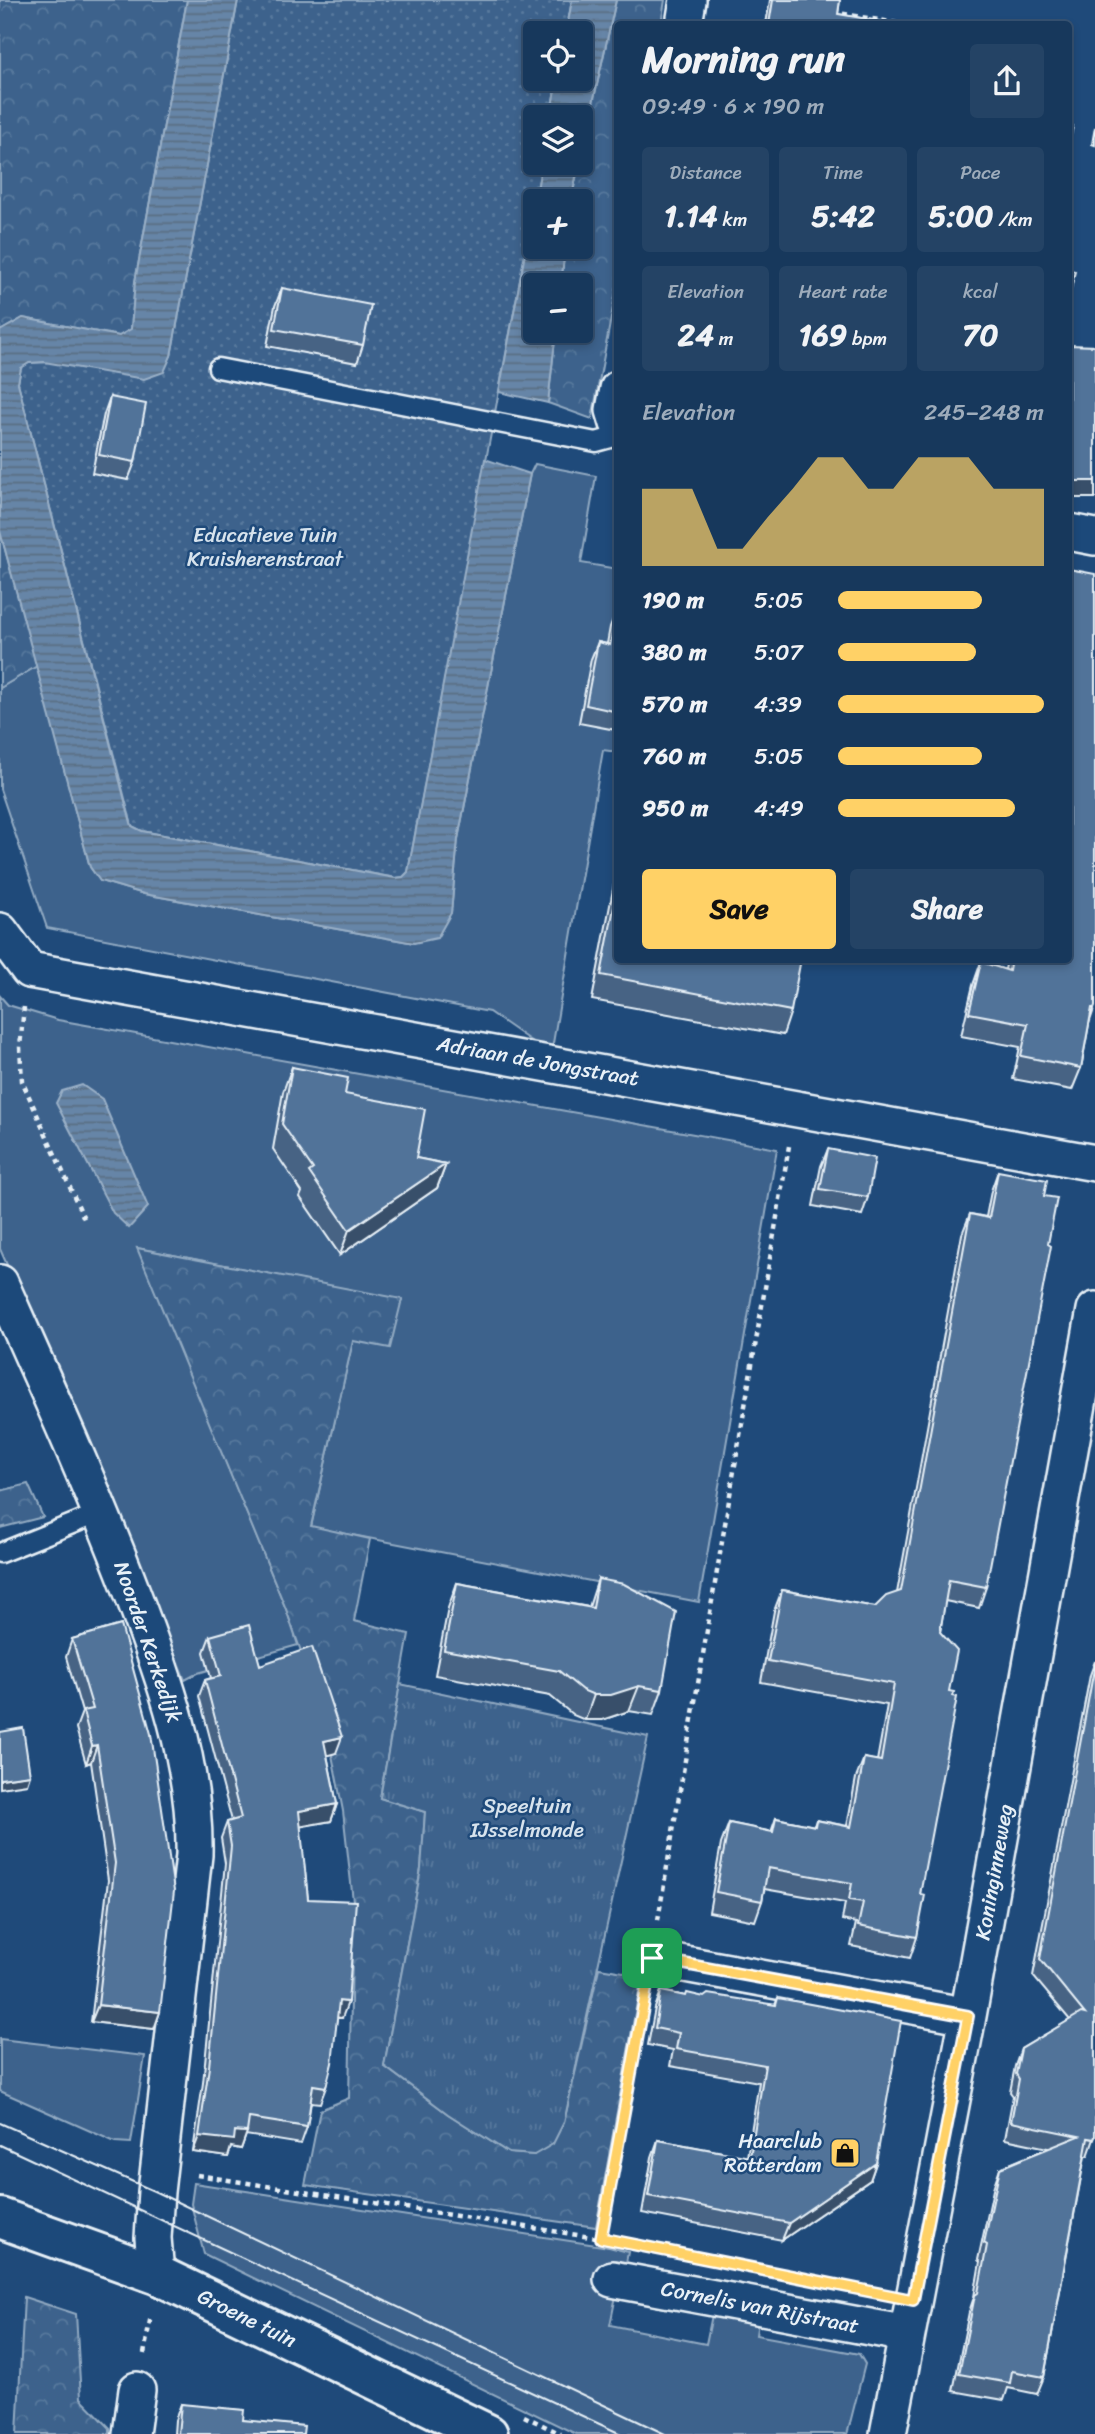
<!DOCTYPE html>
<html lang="en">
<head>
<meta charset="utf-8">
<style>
	body { margin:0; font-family:Sriracha,sans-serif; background:#244365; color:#f1f3f6; height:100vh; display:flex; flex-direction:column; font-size:26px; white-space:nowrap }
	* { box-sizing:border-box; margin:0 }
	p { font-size:23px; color:#9eacbb }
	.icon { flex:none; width:38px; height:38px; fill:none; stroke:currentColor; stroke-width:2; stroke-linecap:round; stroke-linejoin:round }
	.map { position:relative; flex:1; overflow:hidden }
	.drawer { position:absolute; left:614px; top:21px; width:458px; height:942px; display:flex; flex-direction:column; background:#17385c; border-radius:7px; box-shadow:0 4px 10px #0003,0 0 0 2px #365272 }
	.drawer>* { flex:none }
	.tools { position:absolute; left:523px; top:21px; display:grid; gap:14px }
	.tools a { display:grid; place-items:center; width:70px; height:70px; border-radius:7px; background:#17385c; box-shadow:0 4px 10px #0003,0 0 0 2px #365272; font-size:35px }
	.pin { position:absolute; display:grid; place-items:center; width:60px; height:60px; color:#fff; margin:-30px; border-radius:14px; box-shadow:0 4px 10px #0006 }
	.round { display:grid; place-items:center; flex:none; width:74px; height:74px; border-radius:7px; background:#244365 }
	.overview { display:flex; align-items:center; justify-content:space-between; height:119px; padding:0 28px }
	h1 { font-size:38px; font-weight:700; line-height:52px }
	.figures { display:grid; grid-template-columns:repeat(3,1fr); gap:10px; height:119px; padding:7px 28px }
	.figures div { display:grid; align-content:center; border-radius:7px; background:#244365; text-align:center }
	.figures b { font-size:30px; font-weight:700 }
	.figures small { font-size:19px; font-weight:400 }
	.figures p { font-size:19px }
	.chart { height:196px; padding:14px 28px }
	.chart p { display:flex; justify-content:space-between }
	.chart svg { width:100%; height:126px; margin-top:7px; fill:#ffd166; opacity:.7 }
	.button { display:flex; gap:14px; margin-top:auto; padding:14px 28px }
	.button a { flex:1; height:80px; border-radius:7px; background:#ffd166; color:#111; font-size:28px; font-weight:700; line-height:80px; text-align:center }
	.button a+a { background:#244365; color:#f1f3f6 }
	ul { padding:0 28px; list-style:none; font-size:23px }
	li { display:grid; grid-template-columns:112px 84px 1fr; align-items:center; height:52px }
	li i { height:18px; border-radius:9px; background:#ffd166 }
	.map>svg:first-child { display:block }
</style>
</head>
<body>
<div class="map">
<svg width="1095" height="2434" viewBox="0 0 1095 2434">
	<defs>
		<pattern id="forest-crowns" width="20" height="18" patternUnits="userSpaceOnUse" patternTransform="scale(1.75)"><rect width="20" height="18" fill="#3c628c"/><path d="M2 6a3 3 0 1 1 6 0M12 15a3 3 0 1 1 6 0" fill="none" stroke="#58799d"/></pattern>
		<pattern id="park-tufts" width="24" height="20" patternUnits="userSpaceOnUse" patternTransform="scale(1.75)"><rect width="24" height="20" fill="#3c628c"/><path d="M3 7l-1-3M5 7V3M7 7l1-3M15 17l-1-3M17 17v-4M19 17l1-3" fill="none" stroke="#58799d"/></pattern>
		<pattern id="garden-dots" width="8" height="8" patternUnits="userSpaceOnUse" patternTransform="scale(1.75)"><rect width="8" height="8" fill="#3c628c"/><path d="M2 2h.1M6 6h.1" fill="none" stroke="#58799d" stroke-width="1.8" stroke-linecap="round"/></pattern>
		<pattern id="water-rules" width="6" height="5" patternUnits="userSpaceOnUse" patternTransform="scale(1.75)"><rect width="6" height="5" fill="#6685a7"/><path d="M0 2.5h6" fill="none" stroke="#596d82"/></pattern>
	</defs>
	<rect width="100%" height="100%" fill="#1f4a7a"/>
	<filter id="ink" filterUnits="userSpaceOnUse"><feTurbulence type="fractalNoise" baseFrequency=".0143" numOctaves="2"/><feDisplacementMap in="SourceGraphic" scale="14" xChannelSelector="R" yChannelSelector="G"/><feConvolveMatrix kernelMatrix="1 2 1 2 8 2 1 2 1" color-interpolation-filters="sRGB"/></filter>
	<g filter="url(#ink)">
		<!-- grass -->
		<path fill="#3c628c" stroke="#92aac2" stroke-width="2" fill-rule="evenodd" d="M535,464L596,476L581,563L618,569V752L603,750L551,1055L489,1012L47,928L0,789V688L37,666L90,867L100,881L144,894L414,943L451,913L458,839L530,474Z
			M0,996L8,1005L58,1020L777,1149L699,1602L311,1527L353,1340L402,1300L138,1248L286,1609L298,1645L198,1673L185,1680L141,1568L0,1249ZM62,1091L129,1167L147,1207Z
			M0,2039L145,2056L131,2143L115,2142L0,2091Z
			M194,2183L609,2247L628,2252L626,2263L616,2262V2296L610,2325L706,2344L712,2315L758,2322L756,2335L859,2354L865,2364L848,2431L847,2434H576L204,2254L191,2204Z"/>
		<!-- forest -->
		<path fill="url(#forest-crowns)" stroke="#92aac2" stroke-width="2" d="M0,0H187L135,282L131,329L119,336L23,318L0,331Z
			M616,0H665L661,24H618V281L592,419L548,403L556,331H581V285H561L565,247H581V201H571Z
			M0,531L37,666L0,688Z
			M137,1248L402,1299L390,1348L353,1341L311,1526L370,1539L354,1621L409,1634L380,1798L425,1812L421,1869L384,2066L448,2114L509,2153L534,2155L564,2122L599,1968L642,1975L596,2227L305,2185L320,2110L349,2098L353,1901L343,1811L325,1719L286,1609Z
			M28,1484L43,1517L0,1528V1491Z
			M24,2297L76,2314L81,2398L110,2428V2434H17Z"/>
		<!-- park -->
		<path fill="url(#park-tufts)" stroke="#92aac2" stroke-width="2" d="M400,1684L648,1737L564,2122L553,2144L534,2155L509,2153L448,2114L384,2066L421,1869L425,1812L380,1798Z"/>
		<!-- garden -->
		<path fill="url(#garden-dots)" stroke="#92aac2" stroke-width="2" d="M238,0H572L566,33H536V79H557L550,117H536V163H542L531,222L408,872L403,877L396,878L142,831L132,826L18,383L21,368L29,363L171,356Z"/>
		<!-- water -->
		<path fill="url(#water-rules)" stroke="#9ab0c7" stroke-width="2" d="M187,0H238L171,356L164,372L144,379L44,362L29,363L21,368L18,383L126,805L132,826L142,831L395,878L403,877L408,872L485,459L530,474L458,839L451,913L437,938L414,943L144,894L100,881L90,867L0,531V331L23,318L119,336L131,329L135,282Z
			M572,0H616L581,156V117H550L557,79H581V33H566Z
			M542,163H579L571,201H536V247H565L561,285H536V331H556L548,403L499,392Z
			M82,1085L102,1099L148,1207L129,1228L113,1213L56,1103L62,1091Z"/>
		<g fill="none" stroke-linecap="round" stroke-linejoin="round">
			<!-- service casing -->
			<g stroke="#e8f1f8" stroke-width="23">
				<path id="service" d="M218,368L596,442L618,436
					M0,1553L102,1512"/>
			</g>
			<!-- minor casing -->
			<g stroke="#e8f1f8" stroke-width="40">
				<path id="minor" d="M684,24L688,0
					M618,389L614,410L618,423
					M1069,532L1095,537
					M0,931L29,970L1095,1163
					M0,1283C46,1386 92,1487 132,1592C164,1676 196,1764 194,1855L156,2192L153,2238L156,2274
					M652,1958L968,2016
					M612,2279L907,2334
					M131,2434L137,2390
					M888,2434L968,2016L1095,1310"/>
			</g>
			<!-- tertiary casing -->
			<g stroke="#e8f1f8" stroke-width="44">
				<path id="tertiary" d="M0,2218L156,2274L488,2434"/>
			</g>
			<!-- path -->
			<path stroke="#e8f1f8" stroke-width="4.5" stroke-dasharray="5 5" stroke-linecap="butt" d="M833,12L902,24
				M24,1007L20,1047L22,1081L86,1223
				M658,1920L789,1146
				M197,2175L603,2239
				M601,2238L645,1995
				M144,2354L151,2315
				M524,2416L561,2434"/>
			<!-- service -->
			<use href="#service" stroke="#1f4a7a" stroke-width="18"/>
			<!-- minor -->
			<use href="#minor" stroke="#1f4a7a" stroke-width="35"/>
			<!-- tertiary -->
			<use href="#tertiary" stroke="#1f4a7a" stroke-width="38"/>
			<!-- tram -->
			<path stroke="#e8f1f8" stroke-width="2" d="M0,2123L156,2192L665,2434
				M0,2145L621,2434"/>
		</g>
		<!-- wall -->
		<path fill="#466384" stroke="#e8f1f8" stroke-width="2" d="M770,0H840L838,14L896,24H766Z
			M1095,127V145L1092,144Z
			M282,288L363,345L357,363L267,346L275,306Z
			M110,397L135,462L128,480L92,473L104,414Z
			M618,522V540L614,539Z
			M617,609L618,610V725L616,730L579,723L591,659L598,642L607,644L610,627Z
			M618,863V959L791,1011L783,1035L592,1000Z
			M1007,959H1069L1095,1006L1089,1024L1081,1068L1072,1090L1013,1079L1020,1047L961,1036L973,985L981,962L1005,970Z
			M292,1067L345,1094L416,1158L446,1164L437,1188L340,1255L300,1197L302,1192L273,1149L283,1092Z
			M828,1149L868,1197L862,1215L813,1206L821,1166Z
			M998,1171L986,1587L979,1608L945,1601L940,1632L949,1691L920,1894L917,1937L910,1958L851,1946L856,1923L842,1920L845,1903L764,1889L762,1901L755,1921L709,1912L721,1844L729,1823L771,1832L776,1818L814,1826L816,1820L847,1826L856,1778L864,1758L877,1761L887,1705L761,1682L774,1611L782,1590L875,1607L897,1593L962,1234L970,1214L986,1217L991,1191Z
			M598,1579L662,1690L653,1715L629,1711L602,1720H585L573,1715L550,1696L435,1675L448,1608L457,1583L589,1607Z
			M121,1625L160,2012L154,2029L91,2022L108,1880L91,1762L86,1764L76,1728L82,1712L66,1657L72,1639Z
			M210,1636L260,1665L336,1753L327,1755L337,1804L331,1821L300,1826L308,1899L342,2018H337L326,2087L320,2103L311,2102L307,2127L301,2144L246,2135L241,2149L231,2147L228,2157L193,2152L203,2083L225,1863L221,1838L227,1822L232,1821L199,1696L205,1680L211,1678L204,1652Z
			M1095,1661V2136L1088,2156H1085L1044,2377L1037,2394L1008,2388L1004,2400L953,2391L969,2312L974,2297L980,2262L978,2260L994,2185L1000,2168L1048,2148L1005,2139L1013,2096L1010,2092L1015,2066L1021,2049L1070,2020L1033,1976L1090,1675Z
			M661,1991L686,1996L704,1997L775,2005L778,1998L876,2163L870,2180L782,2240L642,2213L652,2157L658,2140L747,2157L759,2082L670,2066L673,2050L648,2045L655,2008Z
			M181,2404L243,2420L303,2434H174L175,2420Z"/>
		<!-- shaded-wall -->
		<path fill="#39506b" stroke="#e8f1f8" stroke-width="2" d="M1069,481H1095V498H1069Z
			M446,1164L437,1188L340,1255L349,1230Z
			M639,1686L629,1711L602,1720H585L594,1695Z
			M342,1737L336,1753L318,1758L324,1741Z
			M97,1745L91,1762L86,1764L92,1746Z
			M30,1775L27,1784L0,1788V1779Z
			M337,1804L331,1821L293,1828L299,1811Z
			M339,2001L348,2002L342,2018L333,2017Z
			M98,2005L160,2012L154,2029L91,2022Z
			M235,2131L247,2132L241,2149L231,2147L228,2157L193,2152L199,2136Z
			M876,2163L870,2180L782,2240L789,2223Z"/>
		<!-- building -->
		<path fill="#517399" stroke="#e8f1f8" stroke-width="2" d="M773,0H840L838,14L896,24H769Z
			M1069,126H1073L1069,145Z
			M1069,270L1075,271L1069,298Z
			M282,288L371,305L363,345L274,329Z
			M1069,345L1095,346V481H1069Z
			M110,397L146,404L135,462L99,455Z
			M1069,569L1095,574V1006L1094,1008H1092L1081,1068L1021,1056L1028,1024L969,1013L981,962L1009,971L1011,959H1069Z
			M617,609L618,610V712L586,705L598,642L610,645Z
			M618,886V959H801L791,1011L601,975Z
			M292,1067L348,1078L345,1094L425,1109L416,1158L446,1164L349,1230L309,1172L313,1169L282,1124Z
			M828,1149L875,1158L868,1197L820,1189Z
			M998,1171L1047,1180L1044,1196L1057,1198L1048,1244L1051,1246L986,1587L949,1580L940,1632L957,1651L949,1691L954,1692L953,1696L957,1697L920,1894L925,1895L917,1937L858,1926L863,1902L849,1900L852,1883L768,1868L762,1901L716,1892L729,1823L773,1832L776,1818L815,1826L816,1820L851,1827L864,1758L881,1761L894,1684L768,1661L782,1590L875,1607L886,1596L901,1591L970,1214L989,1218Z
			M598,1579L624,1584L676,1612L662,1690L639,1686L611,1695H594L582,1690L559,1671L444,1650L457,1583L593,1608Z
			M121,1625L151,1734L174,1891L160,2012L98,2005L115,1863L97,1745L92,1746L83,1711L93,1709L72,1639Z
			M249,1625L260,1665L312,1647L342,1737L324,1741L337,1804L299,1811L308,1899L356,1901L348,2002L339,2001L332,2063L326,2087L313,2085L307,2127L249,2118L247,2132L235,2131L234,2140L199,2136L209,2067L231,1846L227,1822L241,1818L205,1680L221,1676L210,1636Z
			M1095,1664V2136L1094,2139L1088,2138L1044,2377L1012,2371L1010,2383L959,2374L975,2295L978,2293L987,2245L984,2243L1000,2168L1079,2136L1011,2122L1019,2079L1016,2074L1021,2049L1081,2013L1085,2014L1040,1959Z
			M23,1728L30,1775L0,1779V1732Z
			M661,1991L686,1996L687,1993L704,1997L708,1994L776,2005L778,1998L901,2021L876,2163L789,2223L648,2196L658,2140L750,2157L765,2065L676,2049L679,2033L655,2028Z
			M181,2404L244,2410L243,2420L304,2426L303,2434H178Z"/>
	</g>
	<g fill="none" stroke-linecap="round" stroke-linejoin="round" filter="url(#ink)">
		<!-- route casing -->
		<g stroke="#fff" stroke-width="14">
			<path id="route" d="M652,1958L968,2016L913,2300L601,2238Z"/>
		</g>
		<!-- route -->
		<use href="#route" stroke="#ffd166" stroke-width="9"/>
	</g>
	<!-- icons -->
	<defs>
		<g id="shop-square" transform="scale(1.575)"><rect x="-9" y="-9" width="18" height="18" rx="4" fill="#ffd166" stroke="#1f4a7a"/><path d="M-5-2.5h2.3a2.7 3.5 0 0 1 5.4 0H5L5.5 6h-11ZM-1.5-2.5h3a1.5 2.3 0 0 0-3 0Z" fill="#111"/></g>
	</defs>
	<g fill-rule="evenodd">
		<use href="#shop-square" x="845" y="2153"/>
	</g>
	<g text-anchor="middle" stroke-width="5" stroke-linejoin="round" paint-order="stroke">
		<!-- park labels -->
		<g font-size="21" fill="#d7e3ed" stroke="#1f4a7a">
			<text x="265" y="542">Educatieve Tuin<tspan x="265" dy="24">Kruisherenstraat</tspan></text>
			<text x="527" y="1813">Speeltuin<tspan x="527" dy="24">IJsselmonde</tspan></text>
		</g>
		<!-- street labels -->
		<g font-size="21" fill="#e8f1f8" stroke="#1f4a7a">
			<text transform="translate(538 1061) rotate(10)" y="7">Adriaan de Jongstraat</text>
			<text transform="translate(148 1642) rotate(71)" y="7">Noorder Kerkedijk</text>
			<text transform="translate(994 1872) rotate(-80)" y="7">Koninginneweg</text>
			<text transform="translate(760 2307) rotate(11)" y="7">Cornelis van Rijstraat</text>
			<text transform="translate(247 2318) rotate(26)" y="7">Groene tuin</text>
		</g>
		<!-- poi labels -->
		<g font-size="21" fill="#e8f1f8" stroke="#1f4a7a" text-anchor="end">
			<text x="822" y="2148">Haarclub<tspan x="822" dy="24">Rotterdam</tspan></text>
		</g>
	</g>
</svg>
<div class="tools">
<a><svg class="icon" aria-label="locate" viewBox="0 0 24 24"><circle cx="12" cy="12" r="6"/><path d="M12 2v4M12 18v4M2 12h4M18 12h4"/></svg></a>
<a><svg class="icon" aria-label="layers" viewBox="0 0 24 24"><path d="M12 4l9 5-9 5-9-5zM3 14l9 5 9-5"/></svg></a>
<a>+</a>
<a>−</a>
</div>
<div class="pin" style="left:652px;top:1958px;background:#1e9e55"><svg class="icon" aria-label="arrive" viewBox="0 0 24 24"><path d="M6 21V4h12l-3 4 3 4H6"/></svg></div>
<section class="drawer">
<div class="overview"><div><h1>Morning run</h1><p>09:49 · 6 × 190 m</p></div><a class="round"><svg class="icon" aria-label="share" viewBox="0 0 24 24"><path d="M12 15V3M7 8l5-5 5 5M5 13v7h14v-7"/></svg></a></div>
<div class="figures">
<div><p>Distance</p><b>1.14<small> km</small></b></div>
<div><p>Time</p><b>5:42</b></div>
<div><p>Pace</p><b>5:00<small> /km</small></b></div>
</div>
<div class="figures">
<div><p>Elevation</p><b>24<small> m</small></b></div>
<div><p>Heart rate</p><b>169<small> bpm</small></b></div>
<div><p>kcal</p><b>70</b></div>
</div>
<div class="chart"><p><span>Elevation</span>245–248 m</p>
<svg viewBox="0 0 160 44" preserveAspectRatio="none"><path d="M0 44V17L10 17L20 17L30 38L40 38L50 27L60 17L70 6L80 6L90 17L100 17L110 6L120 6L130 6L140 17L150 17L160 17V44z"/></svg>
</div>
<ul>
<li><b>190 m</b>5:05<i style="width:70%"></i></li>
<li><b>380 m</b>5:07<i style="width:67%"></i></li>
<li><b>570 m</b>4:39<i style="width:100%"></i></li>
<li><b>760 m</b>5:05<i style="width:70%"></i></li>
<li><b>950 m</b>4:49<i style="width:86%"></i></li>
</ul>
<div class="button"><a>Save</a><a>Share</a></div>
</section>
</div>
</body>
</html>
